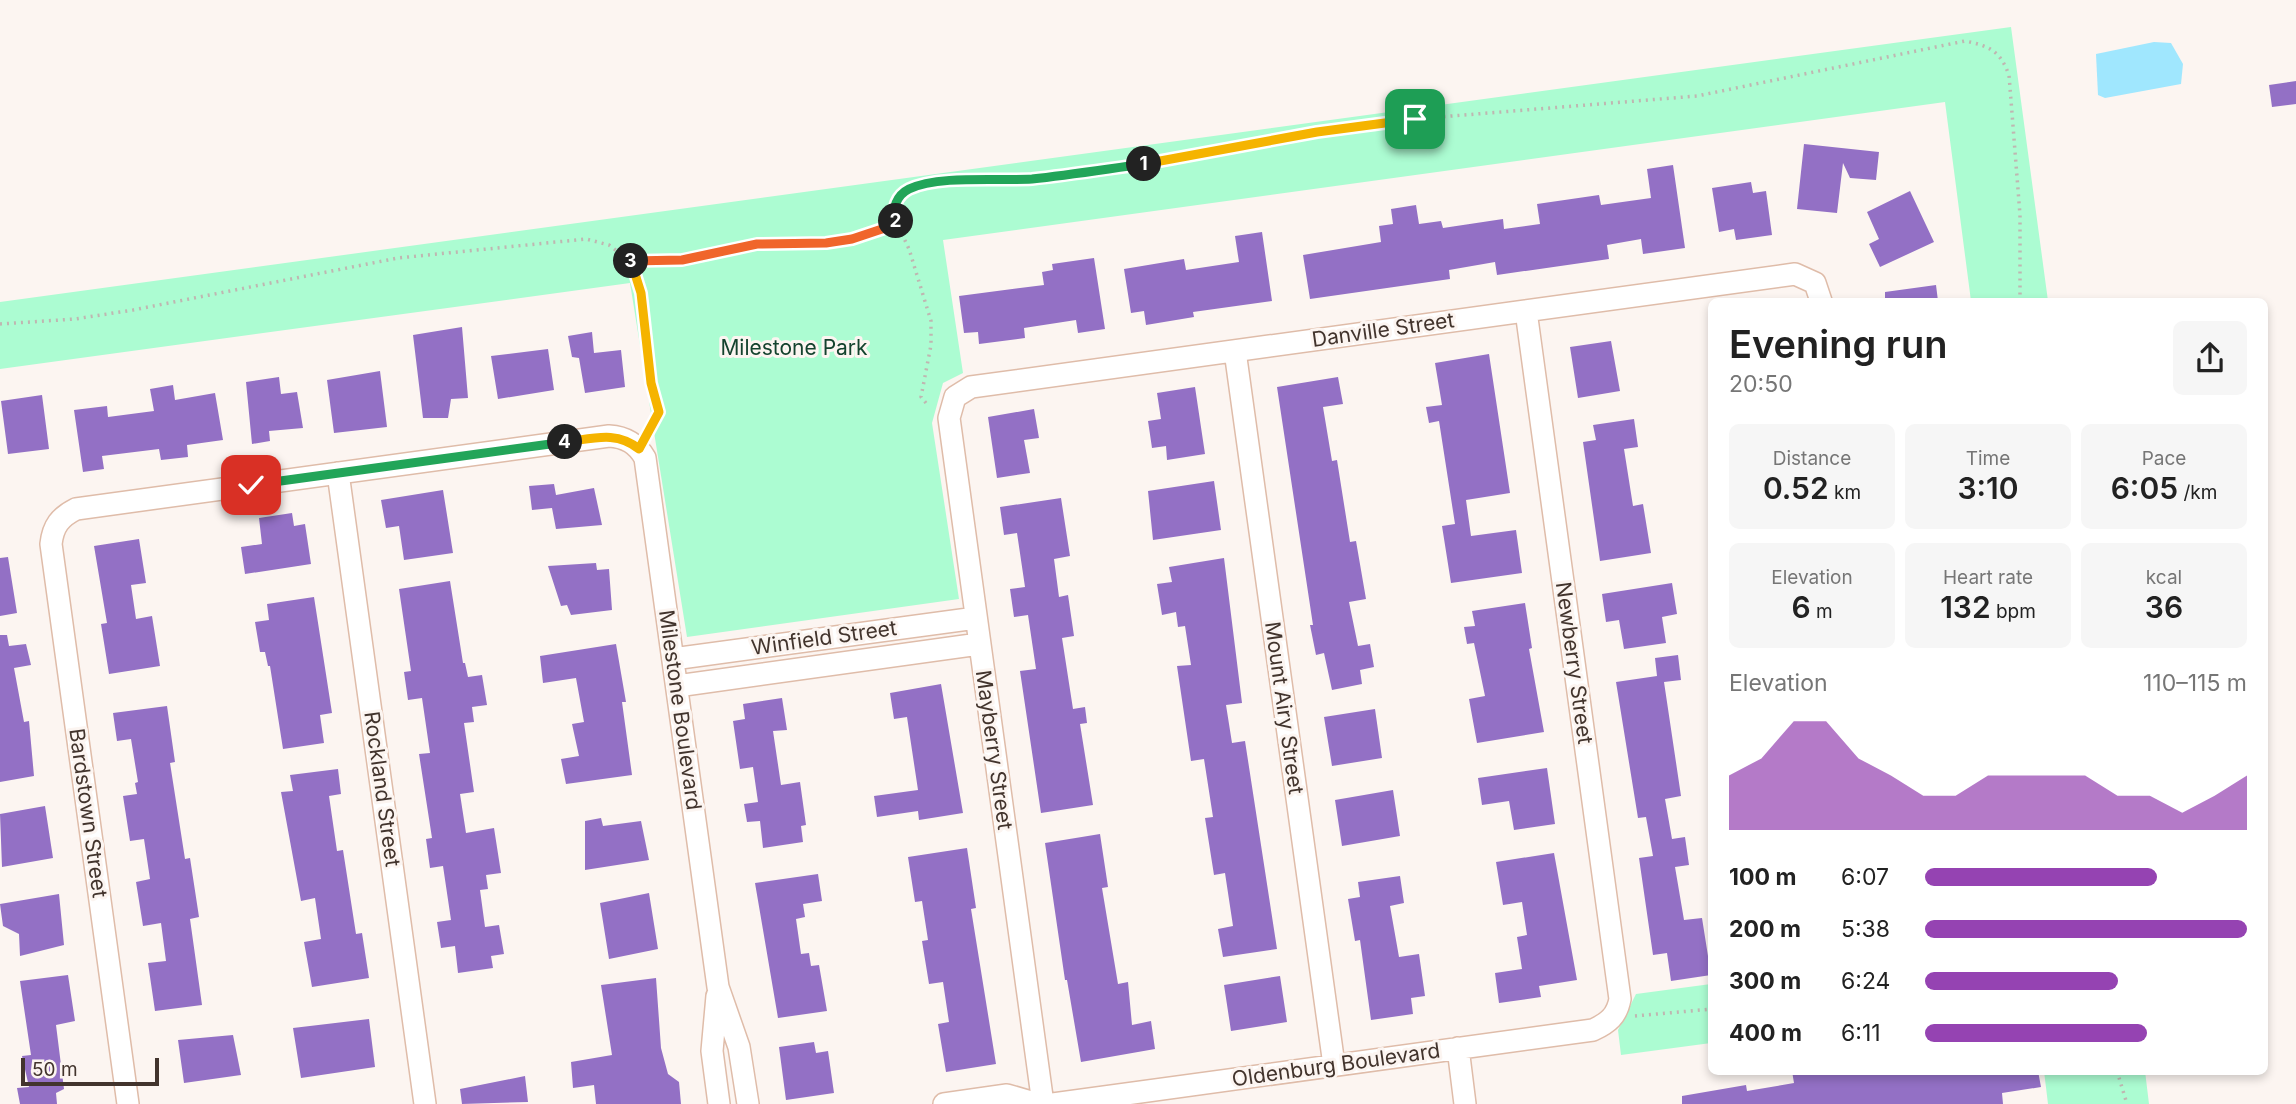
<!DOCTYPE html>
<html lang="en">
<head>
<meta charset="utf-8">
<style>
	body { margin:0; font-family:Inter,sans-serif; background:#f6f6f6; color:#222; height:100vh; display:flex; flex-direction:column; font-size:26px; white-space:nowrap }
	* { box-sizing:border-box; margin:0 }
	p { font-size:23px; color:#767676 }
	.icon { flex:none; width:38px; height:38px; fill:none; stroke:currentColor; stroke-width:2; stroke-linecap:round; stroke-linejoin:round }
	.map { position:relative; flex:1; overflow:hidden }
	.side { position:absolute; left:1708px; top:298px; width:560px; height:777px; display:flex; flex-direction:column; background:#fff; border-radius:10px; box-shadow:0 4px 10px #0003 }
	.side>* { flex:none }
	.scale { position:absolute; left:21px; bottom:18px; width:138px; box-sizing:border-box; padding-left:7px; border:4px solid #42342d; border-top:0; font-size:19px; line-height:24px; white-space:nowrap; color:#42342d; -webkit-text-stroke:5px #fcf5f1; paint-order:stroke }
	.pin { position:absolute; display:grid; place-items:center; width:60px; height:60px; color:#fff; margin:-30px; border-radius:14px; box-shadow:0 4px 10px #0006 }
	.km { position:absolute; width:35px; height:35px; margin:-18px; border-radius:50%; background:#222; color:#fff; font-size:19px; line-height:35px; text-align:center }
	.round { display:grid; place-items:center; flex:none; width:74px; height:74px; border-radius:10px; background:#f6f6f6 }
	.headline { display:flex; align-items:center; justify-content:space-between; height:119px; padding:0 21px }
	h1 { font-size:38px; font-weight:600; line-height:52px }
	.stats { display:grid; grid-template-columns:repeat(3,1fr); gap:10px; height:119px; padding:7px 21px }
	.stats div { display:grid; align-content:center; border-radius:10px; background:#f6f6f6; text-align:center }
	.stats b { font-size:30px; font-weight:600 }
	.stats small { font-size:19px; font-weight:400 }
	.stats p { font-size:19px }
	.chart { height:196px; padding:14px 21px }
	.chart p { display:flex; justify-content:space-between }
	.chart svg { width:100%; height:126px; margin-top:7px; fill:#9543b2; opacity:.7 }
	ul { padding:0 21px; list-style:none; font-size:23px }
	li { display:grid; grid-template-columns:112px 84px 1fr; align-items:center; height:52px }
	li i { height:18px; border-radius:9px; background:#9543b2 }
	.map>svg:first-child { display:block }
</style>
</head>
<body>
<div class="map">
<svg width="2296" height="1104" viewBox="0 0 2296 1104">
	<rect width="100%" height="100%" fill="#fcf5f1"/>
	<!-- green -->
	<path fill="#acfcd2" d="M2011,27L2048,301H1971L1945,102L943,240L963,373L943,383L932,423L959,599L687,637L630,283L0,369V302Z
		M1711,984V1043L1621,1055L1618,1030L1636,994Z
		M2044,1071H2145L2149,1104H2048Z"/>
	<!-- water -->
	<path fill="#a0e7fe" d="M2154,42L2171,43L2183,64L2181,84L2105,98L2098,95L2096,54Z"/>
	<!-- building -->
	<path fill="#9370c5" d="M2296,81V104L2272,107L2269,85Z
		M1804,144L1879,152L1876,180L1850,178L1843,163L1837,213L1797,209Z
		M1673,165L1685,248L1643,254L1641,239L1607,245L1609,259L1497,275L1495,262L1449,270L1450,279L1310,299L1303,255L1381,242L1379,226L1393,224L1391,209L1416,205L1419,224L1441,221L1443,228L1503,219L1504,229L1540,224L1537,204L1599,195L1601,205L1651,198L1647,169Z
		M1751,182L1753,193L1766,191L1772,235L1736,240L1734,229L1719,232L1712,188Z
		M1910,191L1934,242L1880,267L1869,244L1879,239L1867,212Z
		M1262,232L1272,301L1193,312L1194,317L1146,325L1144,311L1131,313L1124,269L1184,259L1186,270L1239,262L1235,236Z
		M1094,258L1105,329L1078,333L1076,320L1024,328L1025,338L979,344L978,332L964,333L959,296L1044,285L1042,272L1053,270L1052,264Z
		M1936,285L1938,301H1885V292Z
		M462,327L468,398L451,399L448,418H423L413,335Z
		M592,332L594,353L621,350L625,387L585,393L579,358L572,357L568,336Z
		M1611,341L1620,391L1578,398L1570,347Z
		M548,349L554,390L498,399L491,356Z
		M1489,354L1510,493L1466,500L1471,536L1516,530L1522,573L1451,583L1442,526L1455,524L1439,421L1429,423L1426,407L1442,405L1435,363Z
		M380,371L387,427L334,433L327,380Z
		M279,377L281,394L297,392L303,428L269,431L270,441L252,444L246,382Z
		M1338,377L1343,404L1323,407L1332,461L1337,460L1350,542L1356,541L1366,599L1349,602L1358,646L1370,644L1374,667L1360,670L1362,684L1332,690L1324,653L1316,655L1310,625H1313L1277,387Z
		M173,385L175,400L215,393L223,440L187,445L188,457L161,460L159,449L102,456L104,469L83,472L74,410L107,406L108,417L154,411L150,389Z
		M1195,387L1205,454L1167,460L1166,446L1152,448L1148,421L1161,419L1157,393Z
		M42,395L49,449L8,454L1,401Z
		M1034,409L1039,438L1024,440L1030,473L997,478L988,417Z
		M1634,419L1638,447L1624,449L1633,506L1643,504L1651,553L1600,561L1583,442L1596,440L1593,425Z
		M1214,481L1221,530L1153,540L1148,491Z
		M554,484L556,495L594,488L602,525L556,529L552,508L532,510L529,486Z
		M443,490L453,553L404,560L399,526L386,528L381,500Z
		M1061,498L1070,556L1054,559L1059,597L1068,595L1074,636L1062,638L1073,709L1085,707L1087,723L1080,724L1093,805L1041,813L1020,671L1036,669L1028,615L1014,617L1010,589L1025,587L1017,533L1004,535L1000,507Z
		M292,513L294,526L305,524L311,564L245,574L241,547L262,544L259,518Z
		M139,539L146,583L131,585L136,619L152,616L160,666L109,674L101,624L107,623L94,546Z
		M8,557L17,613L0,616V558Z
		M1224,558L1242,703L1226,705L1232,743L1245,741L1277,949L1223,957L1218,929L1233,926L1225,873L1214,875L1205,818L1213,817L1204,759L1191,761L1177,666L1191,665L1185,626L1178,627L1176,612L1162,615L1157,584L1172,582L1169,567Z
		M596,563L597,570L609,569L612,610L571,615L567,605L561,606L548,566Z
		M450,581L463,663H465L468,677L482,675L487,705L472,707L474,722L464,723L474,792L460,794L466,833L494,828L501,873L486,875L488,889L480,890L485,927L499,925L504,954L491,956L493,968L458,973L455,946L441,948L437,922L451,920L443,866L430,868L426,839L432,838L419,754L430,753L422,698L408,700L404,672L411,671L399,589Z
		M1672,583L1677,614L1662,617L1666,643L1624,649L1619,620L1606,622L1602,594Z
		M314,597L332,713L320,715L324,743L283,749L270,666H268L265,652H260L255,622L269,620L267,604Z
		M1525,603L1532,648L1529,649L1544,732L1477,743L1469,699L1485,696L1474,643L1467,644L1464,627L1475,626L1472,611Z
		M0,635H7L9,646L26,644L31,665L14,668L24,722L29,721L34,776L0,782Z
		M616,644L626,702H622L632,775L566,784L561,759L579,756L572,724L584,722L576,678L543,683L540,656Z
		M1678,655L1681,680L1664,682L1681,796L1665,799L1672,839L1685,837L1689,865L1675,867L1684,920L1702,918L1711,975L1671,981L1667,953L1653,955L1639,858L1653,856L1646,817L1638,818L1616,682L1657,676L1655,658Z
		M941,684L963,813L919,820L918,811L877,817L874,796L918,790L907,717L894,719L890,693Z
		M782,698L787,730L773,731L781,785L800,782L806,825L801,826L803,842L763,848L760,821L747,822L744,804L758,802L753,767L740,769L733,721L745,719L743,704Z
		M167,706L175,762L170,763L185,859L190,858L199,917L190,919L202,1005L155,1011L148,963L166,961L161,923L143,926L136,882L150,879L144,839L130,841L123,796L137,794L135,783L138,782L131,739L117,741L113,713Z
		M1375,709L1382,758L1332,766L1324,717Z
		M1547,768L1555,824L1514,830L1509,801L1482,805L1478,778Z
		M338,769L341,794L329,796L337,851L343,850L356,934L362,933L369,978L312,987L304,942L321,939L315,898L301,901L281,792L293,791L290,775Z
		M1393,790L1400,836L1342,846L1335,800Z
		M45,806L53,858L2,867L0,814Z
		M601,818L603,826L641,821L649,860L585,870V821Z
		M1100,834L1108,887L1102,888L1118,984L1128,982L1132,1025L1151,1021L1155,1049L1081,1062L1067,980H1065L1045,843Z
		M967,848L976,908L971,909L996,1064L946,1072L938,1024L949,1022L943,982L929,984L922,941L928,940L922,901L915,902L908,857Z
		M1554,853L1577,980L1539,986L1541,997L1499,1003L1495,973L1522,969L1517,937L1527,935L1522,902L1503,905L1496,862Z
		M818,874L822,901L803,904L805,917L796,919L801,954L809,953L811,966L819,965L827,1011L778,1018L755,883Z
		M1400,876L1404,903L1390,906L1399,957L1419,954L1425,996L1411,998L1413,1014L1371,1020L1360,940L1355,941L1348,899L1360,897L1358,882Z
		M649,893L658,949L609,959L600,903Z
		M59,894L64,945L20,956L19,934L3,926L0,904Z
		M68,975L75,1021L56,1025L64,1089L56,1093L57,1104H20L17,1088L29,1087L22,1056L31,1055L20,981Z
		M1280,976L1287,1022L1231,1031L1224,985Z
		M656,978L661,1048L668,1074L679,1082L681,1104H596L594,1085L573,1088L571,1062L612,1055L601,985Z
		M369,1019L375,1067L301,1078L293,1028Z
		M233,1035L241,1075L184,1083L178,1040Z
		M814,1042L816,1053L828,1051L834,1093L786,1100L779,1047Z
		M1792,1071H2038L2041,1087L2002,1093L2003,1104H1682V1096L1746,1085L1747,1091L1794,1083Z
		M525,1076L528,1102L462,1104L460,1089Z"/>
	<g fill="none" stroke-linecap="round" stroke-linejoin="round">
		<!-- minor casing -->
		<g stroke="#dfbca9" stroke-width="24">
			<path id="minor" d="M1235,351L1334,1065
				M338,473L425,1104
				M673,659L976,618
				M677,686L979,644
				M717,996L712,1051L719,1104
				M1458,1048L1465,1104
				M128,1104L51,544C53,526 60,517 76,509L609,436C626,437 637,444 645,458L718,987L739,1047L748,1104
				M944,1104L1007,1095L1038,1104
				M1043,1104L949,418L955,397L971,387L1795,274L1815,283L1821,301
				M1053,1104L1593,1030C1608,1023 1617,1016 1620,999L1526,311"/>
		</g>
		<!-- path -->
		<path stroke="#bfb6b1" stroke-width="3.5" stroke-dasharray="2 5" stroke-linecap="butt" d="M631,261L682,260L757,244L826,243L852,239L897,224
			M0,324L75,319L133,310L398,258L586,239L609,245L630,261L641,293L651,383L659,412L648,431
			M926,403L921,397L931,345V321L909,249L893,215L896,200L907,190L927,185L1029,179L1149,164L1228,147L1415,119L1697,96L1965,41C1990,46 2000,51 2009,75L2020,215V301
			M1635,1016L1712,1009
			M2117,1071L2127,1104"/>
		<!-- minor -->
		<use href="#minor" stroke="#fff" stroke-width="21"/>
	</g>
	<g fill="none" stroke-linecap="round" stroke-linejoin="round">
		<!-- split-1 casing -->
		<g stroke="#fff" stroke-width="14">
			<path id="split-1" d="M1144,164L1317,132L1415,119"/>
		</g>
		<!-- split-2 casing -->
		<g stroke="#fff" stroke-width="14">
			<path id="split-2" d="M896,221C891,209 897,195 909,189C938,175 998,181 1032,179C1069,175 1107,169 1144,164"/>
		</g>
		<!-- split-3 casing -->
		<g stroke="#fff" stroke-width="14">
			<path id="split-3" d="M631,261L682,260L757,244L826,243L852,239L897,224L896,221"/>
		</g>
		<!-- split-4 casing -->
		<g stroke="#fff" stroke-width="14">
			<path id="split-4" d="M565,442C592,439 616,430 639,449L659,412L651,383L641,293L631,261"/>
		</g>
		<!-- split-5 casing -->
		<g stroke="#fff" stroke-width="14">
			<path id="split-5" d="M251,485L565,442"/>
		</g>
		<!-- split-1 -->
		<use href="#split-1" stroke="#f5b400" stroke-width="9"/>
		<!-- split-2 -->
		<use href="#split-2" stroke="#22a559" stroke-width="9"/>
		<!-- split-3 -->
		<use href="#split-3" stroke="#f0652b" stroke-width="9"/>
		<!-- split-4 -->
		<use href="#split-4" stroke="#f5b400" stroke-width="9"/>
		<!-- split-5 -->
		<use href="#split-5" stroke="#22a559" stroke-width="9"/>
	</g>
	<g text-anchor="middle" stroke-width="6" stroke-linejoin="round" paint-order="stroke">
		<!-- street labels -->
		<g font-size="21" fill="#42342d" stroke="#fcf5f1">
			<text transform="translate(1383 330) rotate(-8)" y="7">Danville Street</text>
			<text transform="translate(824 638) rotate(-8)" y="7">Winfield Street</text>
			<text transform="translate(1574 663) rotate(82)" y="7">Newberry Street</text>
			<text transform="translate(1284 708) rotate(82)" y="7">Mount Airy Street</text>
			<text transform="translate(680 710) rotate(82)" y="7">Milestone Boulevard</text>
			<text transform="translate(994 750) rotate(82)" y="7">Mayberry Street</text>
			<text transform="translate(382 789) rotate(82)" y="7">Rockland Street</text>
			<text transform="translate(88 813) rotate(82)" y="7">Bardstown Street</text>
			<text transform="translate(1336 1065) rotate(-8)" y="7">Oldenburg Boulevard</text>
		</g>
		<!-- park labels -->
		<g font-size="21" fill="#14432e" stroke="#fcf5f1">
			<text x="794" y="355">Milestone Park</text>
		</g>
	</g>
</svg>
<div class="scale">50 m</div>
<div class="pin" style="left:1415px;top:119px;background:#1e9e55"><svg class="icon" aria-label="arrive" viewBox="0 0 24 24"><path d="M6 21V4h12l-3 4 3 4H6"/></svg></div>
<div class="pin" style="left:251px;top:485px;background:#d93025"><svg class="icon" aria-label="check" viewBox="0 0 24 24"><path d="M5 12l5 5 9-10"/></svg></div>
<b class="km" style="left:1144px;top:164px">1</b>
<b class="km" style="left:896px;top:221px">2</b>
<b class="km" style="left:631px;top:261px">3</b>
<b class="km" style="left:565px;top:442px">4</b>
<section class="side">
<div class="headline"><div><h1>Evening run</h1><p>20:50</p></div><a class="round"><svg class="icon" aria-label="share" viewBox="0 0 24 24"><path d="M12 15V3M7 8l5-5 5 5M5 13v7h14v-7"/></svg></a></div>
<div class="stats">
<div><p>Distance</p><b>0.52<small> km</small></b></div>
<div><p>Time</p><b>3:10</b></div>
<div><p>Pace</p><b>6:05<small> /km</small></b></div>
</div>
<div class="stats">
<div><p>Elevation</p><b>6<small> m</small></b></div>
<div><p>Heart rate</p><b>132<small> bpm</small></b></div>
<div><p>kcal</p><b>36</b></div>
</div>
<div class="chart"><p><span>Elevation</span>110–115 m</p>
<svg viewBox="0 0 160 44" preserveAspectRatio="none"><path d="M0 44V25L10 19L20 6L30 6L40 19L50 25L60 32L70 32L80 25L90 25L100 25L110 25L120 32L130 32L140 38L150 32L160 25V44z"/></svg>
</div>
<ul>
<li><b>100 m</b>6:07<i style="width:72%"></i></li>
<li><b>200 m</b>5:38<i style="width:100%"></i></li>
<li><b>300 m</b>6:24<i style="width:60%"></i></li>
<li><b>400 m</b>6:11<i style="width:69%"></i></li>
</ul>
</section>
</div>
</body>
</html>
